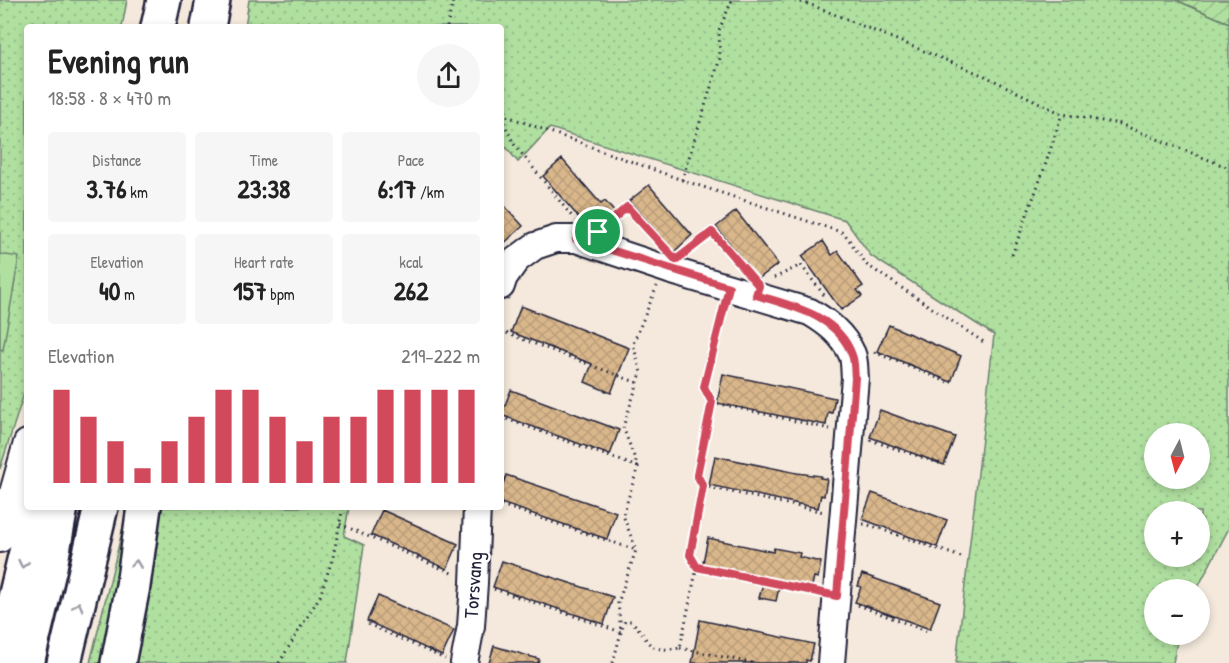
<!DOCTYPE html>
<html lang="en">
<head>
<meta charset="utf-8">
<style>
	body { margin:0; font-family:"Patrick Hand",sans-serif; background:#f6f6f6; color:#222; height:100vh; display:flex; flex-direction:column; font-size:22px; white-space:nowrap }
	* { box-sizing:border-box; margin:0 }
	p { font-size:20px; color:#767676 }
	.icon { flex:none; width:33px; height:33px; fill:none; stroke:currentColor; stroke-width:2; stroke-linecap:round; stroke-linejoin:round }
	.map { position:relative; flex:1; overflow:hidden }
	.drawer { position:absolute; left:24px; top:24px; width:480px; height:486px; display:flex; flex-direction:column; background:#fff; border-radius:6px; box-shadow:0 3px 9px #0003 }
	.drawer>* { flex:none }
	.needle { width:39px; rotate:187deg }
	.buttons { position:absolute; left:1144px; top:423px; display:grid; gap:12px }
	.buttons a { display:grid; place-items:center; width:66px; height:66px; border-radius:50%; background:#fff; box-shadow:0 3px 9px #0003; font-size:30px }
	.pin { position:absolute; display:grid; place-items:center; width:51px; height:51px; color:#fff; margin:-26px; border:3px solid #fff; border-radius:50%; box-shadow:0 2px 6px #0007 }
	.round { display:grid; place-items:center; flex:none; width:63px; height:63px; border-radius:32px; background:#f6f6f6 }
	.overview { display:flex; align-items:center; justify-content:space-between; height:102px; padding:0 24px }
	h1 { font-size:33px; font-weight:800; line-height:45px }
	.figures { display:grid; grid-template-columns:repeat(3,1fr); gap:9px; height:102px; padding:6px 24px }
	.figures div { display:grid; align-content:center; border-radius:6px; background:#f6f6f6; text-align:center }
	.figures b { font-size:26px; font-weight:800 }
	.figures small { font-size:16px; font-weight:400 }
	.figures p { font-size:16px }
	.chart { height:168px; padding:12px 24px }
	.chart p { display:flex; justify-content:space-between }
	.chart svg { width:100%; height:108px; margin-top:6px; stroke:#d1495b; stroke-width:6 }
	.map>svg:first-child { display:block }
</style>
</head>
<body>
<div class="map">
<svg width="1229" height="663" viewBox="0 0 1229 663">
	<defs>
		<pattern id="grass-dots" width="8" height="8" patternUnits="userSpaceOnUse" patternTransform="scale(1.5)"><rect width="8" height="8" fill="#b0e0a0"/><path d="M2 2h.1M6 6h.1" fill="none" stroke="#97c08b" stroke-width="1.8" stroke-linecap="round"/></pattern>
		<pattern id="garden-furrows" width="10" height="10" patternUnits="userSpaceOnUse" patternTransform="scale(1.5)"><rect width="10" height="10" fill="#b0e0a0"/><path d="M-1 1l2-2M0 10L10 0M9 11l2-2" fill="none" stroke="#97c08b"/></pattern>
		<pattern id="building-cross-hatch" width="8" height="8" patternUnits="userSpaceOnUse" patternTransform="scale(1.5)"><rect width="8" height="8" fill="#d9b78b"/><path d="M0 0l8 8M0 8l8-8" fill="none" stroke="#ba9d79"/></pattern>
	</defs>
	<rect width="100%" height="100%" fill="#f4e9dc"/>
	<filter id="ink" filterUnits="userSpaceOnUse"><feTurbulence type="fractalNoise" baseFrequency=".0167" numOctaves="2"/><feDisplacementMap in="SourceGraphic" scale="12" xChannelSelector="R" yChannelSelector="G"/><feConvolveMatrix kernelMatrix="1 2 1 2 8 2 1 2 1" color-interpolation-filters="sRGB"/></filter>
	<g filter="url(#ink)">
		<!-- grass -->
		<path fill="url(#grass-dots)" stroke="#69816e" stroke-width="1.5" fill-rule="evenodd" d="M0,0H127L122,27H27V384L0,469Z
			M249,0H1176L1229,23V528L1197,589L1155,590V634L1178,635L1173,663H956L994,335L871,256L845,220L550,128L518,162L501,141V27H245ZM1155,434H1200V478H1155ZM1155,512H1200V556H1155Z
			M128,507H132L105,663H90Z
			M162,507H349L344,536L364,545L347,663H136Z"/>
		<!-- garden -->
		<path fill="url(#garden-furrows)" stroke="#69816e" stroke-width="1.5" d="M1176,0H1229V23Z"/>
		<!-- pitch -->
		<path fill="#b0e0a0" stroke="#69816e" stroke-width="1.5" d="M0,254L19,257L3,350L0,349Z"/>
		<!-- building -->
		<path fill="url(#building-cross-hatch)" stroke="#22223b" stroke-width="1.5" d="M562,159L601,204L605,201L616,214L605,224L599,217L587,227L543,176Z
			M649,185L692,235L674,252L629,201Z
			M501,202L523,226L501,246Z
			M736,211L778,264L758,279L716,227Z
			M823,241L832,255L838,251L863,286L857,290L862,296L841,310L802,256Z
			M521,306L629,348L611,393L585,382L592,364L511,332Z
			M889,325L961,356L951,382L877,351Z
			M723,374L835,398L832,413L828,412L826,425L717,403Z
			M511,390L619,430L610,455L501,415Z
			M880,410L955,437L944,465L870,437Z
			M715,456L797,473L821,476L820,478L827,479L824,496L821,495L818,508L709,485Z
			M506,475L616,512L607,539L501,503V490Z
			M872,493L947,520L937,547L862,519Z
			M382,510L458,544L447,569L371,535Z
			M708,538L773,552L774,548L800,553L799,557L821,562L818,578L814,577L811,590L780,583L776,601L759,598L764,580L702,567Z
			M502,561L613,597L604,624L493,587Z
			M862,574L940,602L930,629L855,602L861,587L858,586Z
			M378,596L454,630L442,656L367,621Z
			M700,620L814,644L810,661L806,660V663H692Z
			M494,646L539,659L538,663H489Z"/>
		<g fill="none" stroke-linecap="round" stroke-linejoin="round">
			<!-- minor casing -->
			<g stroke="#22223b" stroke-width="30">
				<path id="minor" d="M501,286L504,277L516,260L535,246L556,239H576L669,270L810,312C827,322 843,334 852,354C855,361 854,370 855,378L831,663
					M0,539L27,443
					M464,663L471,626L474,583L477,507"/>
			</g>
			<!-- highway casing -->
			<g stroke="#22223b" stroke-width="38">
				<path id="highway" d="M158,27L164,0
					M208,27L213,0
					M0,660L37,507
					M27,663L50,567L61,507
					M64,663L101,507
					M118,663L133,586L144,507"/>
			</g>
			<!-- path -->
			<path stroke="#22223b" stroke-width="3" stroke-dasharray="1.5 4.5" stroke-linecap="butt" d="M795,0L814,6L987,77L1062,114L1120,124L1229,168
				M447,27L453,0
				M501,114L682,180L844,233L867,265L985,343
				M501,117L514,144L574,219
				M682,180L720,58L719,30L732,0
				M605,226L627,208L663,246
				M685,253L712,232L744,269
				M1012,255L1043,172L1062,114
				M774,278L801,265L824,295
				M501,331L638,383
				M874,352L947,382
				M712,402L830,429
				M501,417L638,467
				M870,440L942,464
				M703,486L824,512
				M501,505L636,550
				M340,524L454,574
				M863,524H866L961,557
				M697,567L815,591
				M494,589L621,632L625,621H631C653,641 642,653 680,648L697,567L690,554L703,486L697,475L712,402L704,387L724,307
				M858,605L926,631
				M368,624L445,659
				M680,648L752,663
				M279,663L320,596L333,557L343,507
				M613,663L621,632L618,603L636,550L623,515L638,467L623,427L641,373L633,344L657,286"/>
			<!-- minor -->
			<use href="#minor" stroke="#fff" stroke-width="26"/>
			<!-- highway -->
			<use href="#highway" stroke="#fff" stroke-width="33"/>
		</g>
		<!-- one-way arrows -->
		<defs><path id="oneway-chevron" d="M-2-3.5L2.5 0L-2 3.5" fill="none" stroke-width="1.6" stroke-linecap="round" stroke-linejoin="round" transform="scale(1.5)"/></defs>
		<g stroke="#9c9ca7">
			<use href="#oneway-chevron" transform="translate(23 564) rotate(103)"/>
			<use href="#oneway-chevron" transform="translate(136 564) rotate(-82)"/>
			<use href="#oneway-chevron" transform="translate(78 606) rotate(-76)"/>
		</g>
	</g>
	<g fill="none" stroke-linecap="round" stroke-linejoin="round" filter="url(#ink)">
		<!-- route casing -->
		<g stroke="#fff" stroke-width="12">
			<path id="route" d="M627,207L676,260L712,232L759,286L756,295C791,306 838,315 852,355C855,362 854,371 855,378L837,596L697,567L690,555L703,486L697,475L712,402L704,387L729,287L576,239L580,226L598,232Z"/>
		</g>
		<!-- route -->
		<use href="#route" stroke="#d1495b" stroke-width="8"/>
	</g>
	<g text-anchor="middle" stroke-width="5" stroke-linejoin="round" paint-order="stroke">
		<!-- street labels -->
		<g font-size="20" fill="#22223b" stroke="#fff">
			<text transform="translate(473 585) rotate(-86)" y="7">Torsvang</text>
		</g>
	</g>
</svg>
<div class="buttons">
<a><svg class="needle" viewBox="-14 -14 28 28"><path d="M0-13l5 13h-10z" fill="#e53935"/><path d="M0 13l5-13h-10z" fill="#767676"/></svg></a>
<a>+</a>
<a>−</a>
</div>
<div class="pin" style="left:598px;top:232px;background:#1e9e55"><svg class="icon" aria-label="arrive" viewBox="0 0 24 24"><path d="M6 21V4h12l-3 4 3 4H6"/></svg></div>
<section class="drawer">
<div class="overview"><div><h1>Evening run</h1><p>18:58 · 8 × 470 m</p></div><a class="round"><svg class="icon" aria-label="share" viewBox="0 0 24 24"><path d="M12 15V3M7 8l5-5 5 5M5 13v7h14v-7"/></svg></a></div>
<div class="figures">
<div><p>Distance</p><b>3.76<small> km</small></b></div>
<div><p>Time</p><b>23:38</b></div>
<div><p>Pace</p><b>6:17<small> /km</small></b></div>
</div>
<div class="figures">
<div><p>Elevation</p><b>40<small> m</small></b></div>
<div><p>Heart rate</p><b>157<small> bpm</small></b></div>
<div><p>kcal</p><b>262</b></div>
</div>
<div class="chart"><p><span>Elevation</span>219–222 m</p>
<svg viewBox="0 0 160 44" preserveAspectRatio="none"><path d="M5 44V6M15 44V17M25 44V27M35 44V38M45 44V27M55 44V17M65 44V6M75 44V6M85 44V17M95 44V27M105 44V17M115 44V17M125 44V6M135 44V6M145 44V6M155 44V6"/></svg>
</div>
</section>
</div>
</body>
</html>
